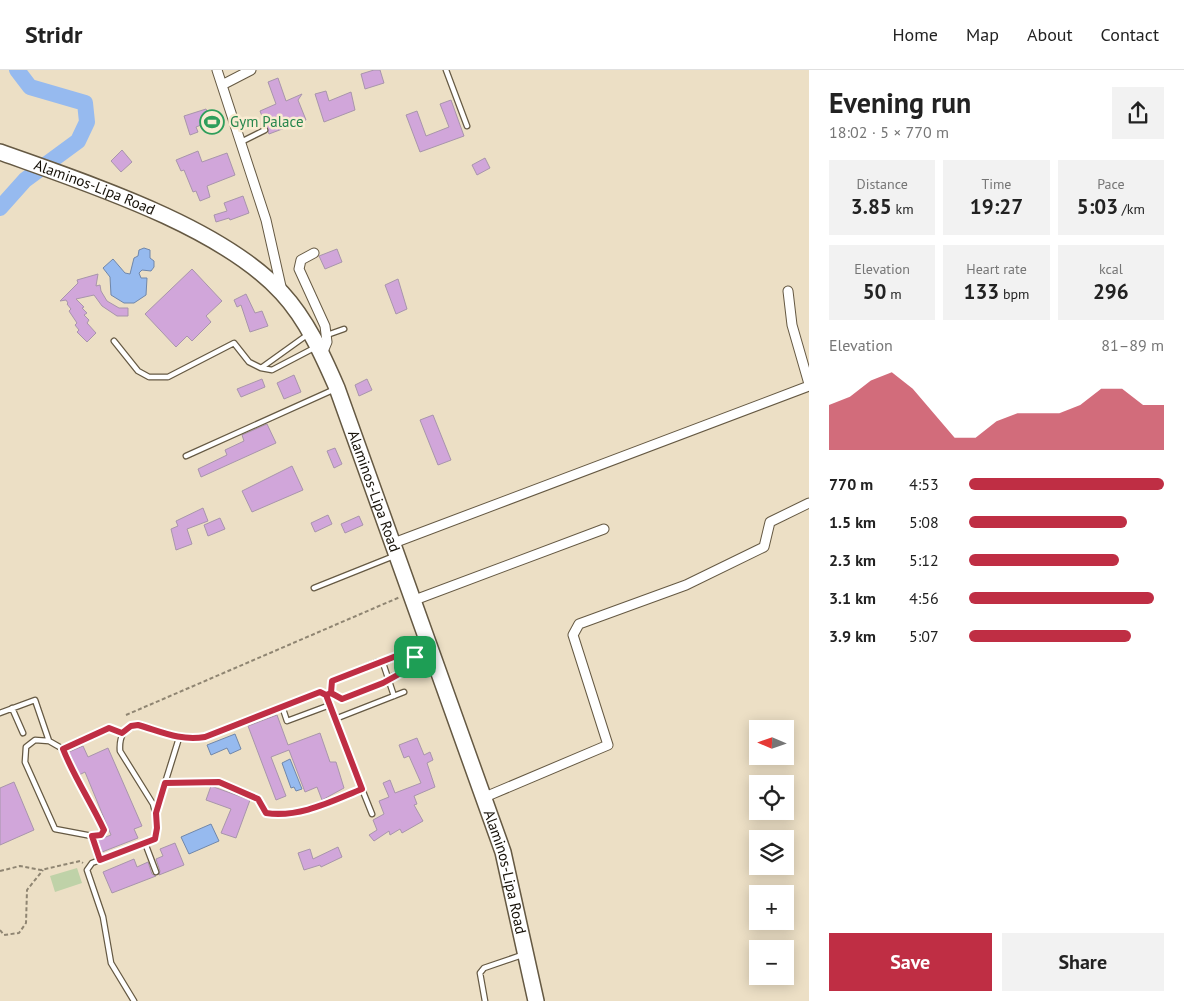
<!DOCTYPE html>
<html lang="en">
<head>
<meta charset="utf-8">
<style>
	body { margin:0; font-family:"PT Sans",sans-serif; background:#f2f2f2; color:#222; height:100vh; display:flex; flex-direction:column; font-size:19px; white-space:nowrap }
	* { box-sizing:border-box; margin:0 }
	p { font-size:16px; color:#767676 }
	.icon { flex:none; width:28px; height:28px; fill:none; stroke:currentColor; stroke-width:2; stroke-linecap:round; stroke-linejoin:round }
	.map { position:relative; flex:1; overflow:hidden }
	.drawer { display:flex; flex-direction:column; background:#fff; width:375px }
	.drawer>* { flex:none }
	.needle { width:32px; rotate:272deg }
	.tools { position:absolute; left:749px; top:650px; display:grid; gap:10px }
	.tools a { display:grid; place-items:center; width:45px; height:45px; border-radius:0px; background:#fff; box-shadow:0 2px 12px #0003; font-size:25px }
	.pin { position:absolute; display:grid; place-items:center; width:42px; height:42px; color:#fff; margin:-21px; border-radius:10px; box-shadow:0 2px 8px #0006 }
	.round { display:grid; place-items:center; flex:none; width:52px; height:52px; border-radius:0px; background:#f2f2f2 }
	.overview { display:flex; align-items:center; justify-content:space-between; height:85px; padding:0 20px }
	h1 { font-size:28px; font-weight:700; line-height:38px }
	.figures { display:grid; grid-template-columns:repeat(3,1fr); gap:8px; height:85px; padding:5px 20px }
	.figures div { display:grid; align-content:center; border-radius:0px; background:#f2f2f2; text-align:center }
	.figures b { font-size:21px; font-weight:700 }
	.figures small { font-size:14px; font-weight:400 }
	.figures p { font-size:14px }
	.chart { height:140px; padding:10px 20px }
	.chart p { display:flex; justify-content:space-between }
	.chart svg { width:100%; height:90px; margin-top:5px; fill:#bf2e44; opacity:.7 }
	.primary-button { display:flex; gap:10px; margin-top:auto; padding:10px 20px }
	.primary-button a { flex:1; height:58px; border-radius:0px; background:#bf2e44; color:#fff; font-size:20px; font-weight:700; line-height:58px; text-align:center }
	.primary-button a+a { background:#f2f2f2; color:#222 }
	ul { padding:0 20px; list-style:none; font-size:16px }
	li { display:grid; grid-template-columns:80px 60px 1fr; align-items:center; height:38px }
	li i { height:12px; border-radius:6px; background:#bf2e44 }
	header { display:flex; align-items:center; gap:30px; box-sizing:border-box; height:70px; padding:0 25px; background:#fff; border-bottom:1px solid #e0e0e0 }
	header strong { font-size:24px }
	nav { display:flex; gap:28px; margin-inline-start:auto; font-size:18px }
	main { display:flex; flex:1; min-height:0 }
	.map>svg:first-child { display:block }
</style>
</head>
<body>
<header>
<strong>Stridr</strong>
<nav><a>Home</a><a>Map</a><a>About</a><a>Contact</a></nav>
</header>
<main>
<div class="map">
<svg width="809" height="931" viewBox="0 0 809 931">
	<rect width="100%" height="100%" fill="#ecdfc5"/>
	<!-- green -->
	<path fill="#bfd2a8" d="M77,798L82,813L55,822L50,806Z"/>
	<!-- water -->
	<path fill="#96baef" stroke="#7087aa" d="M144,178L150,180V188L154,191V197L151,201L142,200L139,203L141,208H147L146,225L134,233H124L111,225L110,207L103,198L113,189L125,203L130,204L134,188L138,186L139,180Z
		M235,664L241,679L230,684L227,678L211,685L207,675Z
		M290,689L302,719L296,721L294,717L291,718L282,693Z
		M211,754L219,771L189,784L181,767Z"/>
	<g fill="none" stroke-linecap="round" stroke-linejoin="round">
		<!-- river -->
		<path stroke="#96baef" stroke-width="16" d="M0,138L25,110L78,71L87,52L85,33L30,17L17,0"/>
	</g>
	<!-- building -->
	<path fill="#d1a6da" stroke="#a895ab" d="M374,0H380L384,13L365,19L361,4Z
		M278,8L286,31L302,24L298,30L306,50L269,64L260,41L276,34L268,12Z
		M326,21L329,31L351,22L355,40L324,52L315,24Z
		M451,30L464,66L420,82L406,45L417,41L426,66L449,57L440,34Z
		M206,39L211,51L196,57L198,62L190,65L184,46Z
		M122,80L132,92L121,102L111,91Z
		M198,81L202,92L227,83L235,105L207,116L210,127L200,131L196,121L193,122L184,100L181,101L176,90Z
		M485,88L490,98L477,105L472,95Z
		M243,126L249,143L230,150L229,148L216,152L214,145L227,141L224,133Z
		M337,179L342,192L325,199L319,186Z
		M192,199L222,231L206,246L211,252L192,271L187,266L176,277L145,244Z
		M98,204L96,216L100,215L101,221L107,231L119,238H128V246H117L102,236L94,225L76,229L84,237L82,238L87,243L84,245L89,250L87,253L96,263L87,272L77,262L79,260L75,255L77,253L69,241L71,239L67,234L68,233L66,230L60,231L78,213L77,210Z
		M398,209L407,239L396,244L385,215Z
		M246,224L255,243L262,241L268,256L250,262L241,235L237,237L234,230Z
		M294,305L301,322L284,329L277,313Z
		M262,309L265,317L241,327L237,319Z
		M367,309L372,320L359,326L355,315Z
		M433,345L451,390L438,395L420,350Z
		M267,354L276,373L201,407L198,399L227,385L225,380L244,371L242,365Z
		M335,378L342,394L334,398L327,381Z
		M292,396L303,420L252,442L242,421Z
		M203,438L208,451L187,459L192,474L176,480L171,459L178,456L176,451Z
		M328,445L332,454L315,462L311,453Z
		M359,446L363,455L345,463L341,454Z
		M220,448L225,459L208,466L204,455Z
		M277,645L288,675L320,663L330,692H336L344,718L322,730L317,717L305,722L289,680L271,687L286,726L276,730L248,656Z
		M417,668L424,685L430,682L433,690L427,693L435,717L414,726L417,734L414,735L423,751L402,763L400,759L390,765L389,761L374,771L369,765L377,760L373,750L384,744L379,731L389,727L383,713L390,710L395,723L421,713L409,686L404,688L399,675Z
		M83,676L88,687L108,678L142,756L134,759L138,768L102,782L98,770L111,765L85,702L79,705L69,682Z
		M14,712L34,760L0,775V718Z
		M211,716L250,730L236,768L221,763L231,739L206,730Z
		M175,773L184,795L159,805L160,801L156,789L163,786L160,779Z
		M338,777L342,787L321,797L320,795L304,800L298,783L310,779L313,789Z
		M134,789L137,797L148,792L152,804L156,806L112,823L103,802Z"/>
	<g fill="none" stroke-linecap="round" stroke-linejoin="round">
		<!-- lane casing -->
		<g stroke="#655943" stroke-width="7">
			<path id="lane" d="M446,0L467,56
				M241,72L265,60
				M327,265L344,259
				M114,271L138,301L149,307H168L234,273L249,292L261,298L307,265
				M261,298L272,300L316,277
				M186,386L335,319
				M314,518L394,486
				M377,592L383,593L388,608L386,611L342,629L331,623L332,611Z
				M383,593L404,583L415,587L427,581
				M394,626L388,608L411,598L415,587
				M282,636L287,651L330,635
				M12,638L23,663
				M0,643L35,630L49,671L63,679L109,658L123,663
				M335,649L404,622
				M49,671L35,670L26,677L25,692L55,759L92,766L101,765L104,760C91,732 74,708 63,679
				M165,713L179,668
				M362,719L372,744
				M156,743L165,713L219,712L258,729L266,743C300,748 331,731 362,719L326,625
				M92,766L100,790
				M145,773L156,802
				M134,931L111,893L103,847L87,800L92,793L155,769C158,756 157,746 153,734L120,681C119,667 123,658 138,655C162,662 180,671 205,667L321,622L326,625L331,623
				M485,931L480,903L484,898L522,885"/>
		</g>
		<!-- street casing -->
		<g stroke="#655943" stroke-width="11">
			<path id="street" d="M217,0L266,150L282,221
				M222,15L251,0
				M314,183L301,190L299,199L325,256L327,272L322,284
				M788,221L792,255L809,314
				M391,474L809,316
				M412,531L604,459
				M485,727L608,675L573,565L579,554L686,515L764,477L770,452L809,433"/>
		</g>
		<!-- primary casing -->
		<g stroke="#655943" stroke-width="18">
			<g id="primary">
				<path id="s1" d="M0,82C86,113 221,156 282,223C307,250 323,286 337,318L503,782L536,931"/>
			</g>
		</g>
		<!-- path -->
		<path stroke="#8f8572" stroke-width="2" stroke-dasharray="4 2.5" stroke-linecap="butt" d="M126,645L400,527
			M0,801L20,796L41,800L80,791L83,793
			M0,860L4,865L19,863L26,853L27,820L43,800"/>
		<!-- lane -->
		<use href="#lane" stroke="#fff" stroke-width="4.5"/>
		<!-- street -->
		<use href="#street" stroke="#fff" stroke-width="9"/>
		<!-- primary -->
		<use href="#primary" stroke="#fff" stroke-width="15"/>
	</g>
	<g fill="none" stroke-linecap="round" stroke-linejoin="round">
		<!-- route casing -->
		<g stroke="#fff" stroke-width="10">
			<path id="route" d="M415,587L410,598L383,613L342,629L331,623L326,625L320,622L205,667C180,671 162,662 138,655L131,656L122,663L109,658L63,679C74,707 91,732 104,760L101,765L92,766L100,790L155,769L157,758L156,743L165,713L219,712L258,729L266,743C300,748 332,731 362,719L326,625L331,623L332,611L404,583L415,587"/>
		</g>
		<!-- route -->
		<use href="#route" stroke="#bf2e44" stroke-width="6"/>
	</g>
	<!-- icons -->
	<defs>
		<g id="stadium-ring" transform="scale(1.25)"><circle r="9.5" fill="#f9ecd2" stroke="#2e9e5b" stroke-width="1.5"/><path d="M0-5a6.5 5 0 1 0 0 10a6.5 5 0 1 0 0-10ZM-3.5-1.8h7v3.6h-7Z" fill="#2e9e5b"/></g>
	</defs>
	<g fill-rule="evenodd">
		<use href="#stadium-ring" x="212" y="52"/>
	</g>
	<g text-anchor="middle" stroke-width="5" stroke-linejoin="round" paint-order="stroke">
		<!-- leisure labels -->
		<g font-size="15" fill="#27864d" stroke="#f9ecd2" text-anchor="start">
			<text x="230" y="57">Gym Palace</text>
		</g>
		<!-- street labels -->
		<g font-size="15" fill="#161108" stroke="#f9ecd2">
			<text dy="5" stroke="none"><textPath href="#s1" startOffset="101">Alaminos-Lipa Road</textPath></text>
			<text dy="5" stroke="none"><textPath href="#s1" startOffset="538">Alaminos-Lipa Road</textPath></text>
			<text dy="5" stroke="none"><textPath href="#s1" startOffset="941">Alaminos-Lipa Road</textPath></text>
		</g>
	</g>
</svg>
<div class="tools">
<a><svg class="needle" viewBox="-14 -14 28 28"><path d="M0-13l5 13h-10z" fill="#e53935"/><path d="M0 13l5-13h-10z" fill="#767676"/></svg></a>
<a><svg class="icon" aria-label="locate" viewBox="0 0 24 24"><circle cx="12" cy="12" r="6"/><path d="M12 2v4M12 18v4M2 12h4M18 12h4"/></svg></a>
<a><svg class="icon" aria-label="layers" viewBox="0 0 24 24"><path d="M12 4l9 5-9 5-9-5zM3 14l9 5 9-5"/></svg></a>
<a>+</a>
<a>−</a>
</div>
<div class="pin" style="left:415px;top:587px;background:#1e9e55"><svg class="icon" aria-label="arrive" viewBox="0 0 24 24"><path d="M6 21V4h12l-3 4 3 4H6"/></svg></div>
</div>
<section class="drawer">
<div class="overview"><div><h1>Evening run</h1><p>18:02 · 5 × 770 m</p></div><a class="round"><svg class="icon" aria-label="share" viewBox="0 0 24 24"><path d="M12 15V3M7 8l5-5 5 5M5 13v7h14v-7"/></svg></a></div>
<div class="figures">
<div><p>Distance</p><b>3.85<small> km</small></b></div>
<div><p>Time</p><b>19:27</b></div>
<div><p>Pace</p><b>5:03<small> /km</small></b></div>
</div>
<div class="figures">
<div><p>Elevation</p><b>50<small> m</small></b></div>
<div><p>Heart rate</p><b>133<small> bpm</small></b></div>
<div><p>kcal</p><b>296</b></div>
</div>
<div class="chart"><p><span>Elevation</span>81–89 m</p>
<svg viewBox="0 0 160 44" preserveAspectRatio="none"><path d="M0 44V22L10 18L20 10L30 6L40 14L50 26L60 38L70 38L80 30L90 26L100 26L110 26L120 22L130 14L140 14L150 22L160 22V44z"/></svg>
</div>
<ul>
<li><b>770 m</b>4:53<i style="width:100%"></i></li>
<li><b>1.5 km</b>5:08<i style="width:81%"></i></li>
<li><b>2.3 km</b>5:12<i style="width:77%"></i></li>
<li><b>3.1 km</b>4:56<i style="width:95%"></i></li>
<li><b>3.9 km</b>5:07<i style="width:83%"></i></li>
</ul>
<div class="primary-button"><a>Save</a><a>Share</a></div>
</section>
</main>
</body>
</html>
